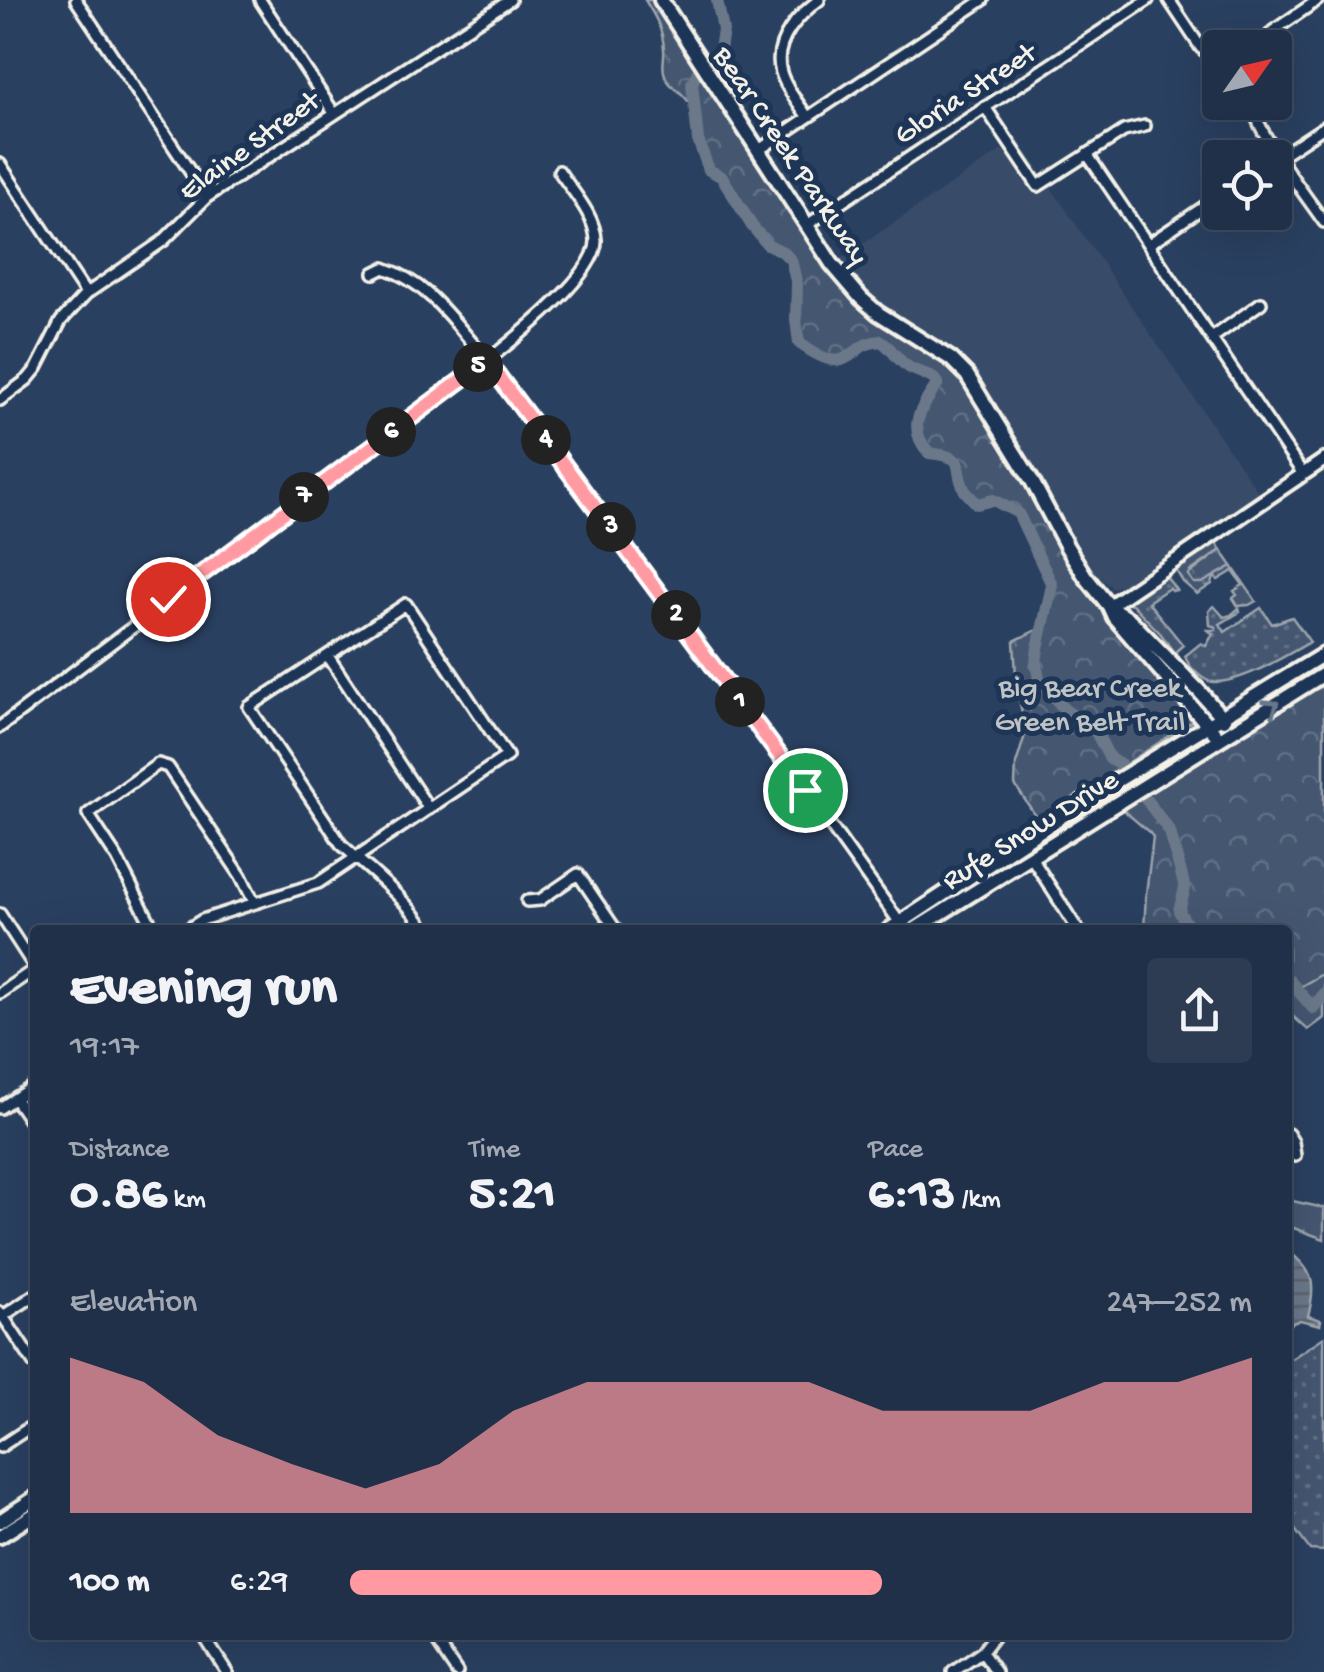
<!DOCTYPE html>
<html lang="en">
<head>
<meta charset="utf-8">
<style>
	body { margin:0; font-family:"Gochi Hand",sans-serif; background:#2d3c52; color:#f1f3f6; height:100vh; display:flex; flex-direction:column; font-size:38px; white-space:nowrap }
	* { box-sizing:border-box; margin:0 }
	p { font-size:32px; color:#a2a9b4 }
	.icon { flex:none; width:55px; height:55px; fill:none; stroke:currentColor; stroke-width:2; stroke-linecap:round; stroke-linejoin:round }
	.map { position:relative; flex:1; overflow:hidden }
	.sheet { position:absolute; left:30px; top:925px; width:1262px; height:715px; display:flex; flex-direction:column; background:#203048; border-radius:10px; box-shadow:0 10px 40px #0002,0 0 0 2px #3d4b60 }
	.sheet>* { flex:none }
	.needle { width:65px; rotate:56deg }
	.fabs { position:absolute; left:1202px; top:30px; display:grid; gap:20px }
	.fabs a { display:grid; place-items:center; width:90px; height:90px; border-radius:10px; background:#203048; box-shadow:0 10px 40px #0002,0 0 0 2px #3d4b60; font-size:50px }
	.pin { position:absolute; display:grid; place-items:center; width:85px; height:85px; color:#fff; margin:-42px; border:5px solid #fff; border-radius:50%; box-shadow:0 2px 10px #0007 }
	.km { position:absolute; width:50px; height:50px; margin:-25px; border-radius:50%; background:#222; color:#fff; font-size:28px; line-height:50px; text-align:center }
	.round { display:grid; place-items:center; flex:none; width:105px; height:105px; border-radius:10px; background:#2d3c52 }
	.summary { display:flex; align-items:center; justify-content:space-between; height:170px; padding:0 40px }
	h1 { font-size:55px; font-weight:700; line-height:75px }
	.stats { display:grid; grid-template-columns:repeat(3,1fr); gap:15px; height:170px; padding:10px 40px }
	.stats div { display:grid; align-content:center }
	.stats b { font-size:50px; font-weight:700 }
	.stats small { font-size:28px; font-weight:400 }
	.stats p { font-size:28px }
	.chart { height:280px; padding:20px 40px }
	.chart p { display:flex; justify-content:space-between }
	.chart svg { width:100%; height:180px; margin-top:10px; fill:#ff9aa2; opacity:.7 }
	ul { padding:0 40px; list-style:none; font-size:32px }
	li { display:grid; grid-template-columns:160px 120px 1fr; align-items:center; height:75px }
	li i { height:25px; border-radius:12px; background:#ff9aa2 }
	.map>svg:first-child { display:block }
</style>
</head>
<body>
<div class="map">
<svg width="1324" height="1672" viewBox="0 0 1324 1672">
	<defs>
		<pattern id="grass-dots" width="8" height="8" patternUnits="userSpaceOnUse" patternTransform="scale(2.5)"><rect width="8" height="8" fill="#445771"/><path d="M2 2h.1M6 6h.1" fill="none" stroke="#607085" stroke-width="1.8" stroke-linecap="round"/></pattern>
		<pattern id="forest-firs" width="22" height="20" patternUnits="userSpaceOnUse" patternTransform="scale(2.5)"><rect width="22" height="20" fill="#445771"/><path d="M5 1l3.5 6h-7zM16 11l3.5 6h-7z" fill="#607085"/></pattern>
		<pattern id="park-crowns" width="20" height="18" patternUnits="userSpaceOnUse" patternTransform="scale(2.5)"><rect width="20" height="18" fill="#445771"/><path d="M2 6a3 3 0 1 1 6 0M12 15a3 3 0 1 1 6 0" fill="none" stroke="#607085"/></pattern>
		<pattern id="water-rules" width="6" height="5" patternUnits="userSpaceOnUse" patternTransform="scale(2.5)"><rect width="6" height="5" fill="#6a788a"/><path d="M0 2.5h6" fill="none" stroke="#5b626b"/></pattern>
	</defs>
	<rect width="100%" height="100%" fill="#2a4060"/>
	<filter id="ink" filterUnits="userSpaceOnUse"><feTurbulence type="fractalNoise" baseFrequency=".01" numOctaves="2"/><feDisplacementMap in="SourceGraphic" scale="20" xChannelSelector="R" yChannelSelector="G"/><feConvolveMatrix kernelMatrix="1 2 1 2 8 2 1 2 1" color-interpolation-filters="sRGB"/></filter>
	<g filter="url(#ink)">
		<!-- built -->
		<path fill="#374c69" d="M1018,139L1260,495L1126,584L1112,588L1094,572L1019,443L980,380L965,361L886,309L839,260Z"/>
		<!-- grass -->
		<path fill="url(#grass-dots)" stroke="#9ca4ac" stroke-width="2.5" d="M1214,539L1221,550L1191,571L1214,575L1232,566L1256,601L1249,605L1238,606L1233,598L1237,595L1234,591L1243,585L1233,571L1218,580L1214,577L1212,584L1197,594L1183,582L1174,567Z
			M1165,575L1176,590L1172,591L1169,588L1148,602L1183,645L1174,653L1161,634L1132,604L1126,602L1128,598Z
			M1214,606L1224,617L1231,615L1239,608L1240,612L1220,624L1225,632L1261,608L1272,624L1292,617L1310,642C1287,655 1240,684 1213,682C1202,681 1188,666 1185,656L1201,643L1206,646L1213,634L1208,630H1216V627L1210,625L1209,611Z
			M1324,1337V1551L1310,1550L1288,1520V1361Z"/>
		<!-- forest -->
		<path fill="url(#forest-firs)" stroke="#9ca4ac" stroke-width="2.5" d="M1288,1200L1324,1208V1239L1288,1226Z"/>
		<!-- park -->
		<path fill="url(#park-crowns)" stroke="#9ca4ac" stroke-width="2.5" d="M645,0H654L798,222L854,300L879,323L942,361L958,376L1043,514L1192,718V721L1039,821L1015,785L1016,764L1025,735L1016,676L1014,641L1043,627L1052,585L1018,513L993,500L977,504C975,502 966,492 965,491C951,464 971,458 929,453C906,427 922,409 938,383C929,372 918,374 907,366C897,359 892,348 881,341C857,344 861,350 844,359C831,365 810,351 799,343C793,317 805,283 791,260C785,250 774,249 766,243C747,226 737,200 723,180C717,171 708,169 703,158C696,142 698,122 691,106C684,90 667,88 664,72C662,64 665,56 664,49C663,29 655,16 645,0Z
			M1221,550L1232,566L1202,583H1194L1188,575Z
			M1324,661V1018L1308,1030L1288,1012V930H1144L1146,894L1153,837L1150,833L1108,797L1203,736L1208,739C1248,714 1284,685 1324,661Z"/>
		<!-- water -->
		<path fill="url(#water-rules)" stroke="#a1a8b0" stroke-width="2.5" d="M1288,1251C1315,1271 1316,1286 1308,1316L1321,1320L1320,1325L1300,1320L1288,1325Z"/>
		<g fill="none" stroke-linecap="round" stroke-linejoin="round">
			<!-- stream -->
			<path stroke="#a1a8b0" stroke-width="2.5" d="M1298,988L1324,973"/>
			<!-- river -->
			<path stroke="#6a788a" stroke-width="12" d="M717,0L723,30L720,50L699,70L692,83L698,140L709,170L722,177L752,226L767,244L783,252L791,260L797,285L796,320L799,343C810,351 831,365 844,359C861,351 857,344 881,341C892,348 896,359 907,366C918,374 929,372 938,383C922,408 905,426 929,453C971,458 951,464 965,491C966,492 975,502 977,504L993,500L1018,513L1052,585L1038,648L1036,663L1039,679L1064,709L1096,732L1110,759L1121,765L1170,832L1185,888L1179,911L1190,930
				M1288,979L1313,1008L1324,994"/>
			<!-- minor casing -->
			<g stroke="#f4f1e8" stroke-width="16">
				<path id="minor" d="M76,0L207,197
					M260,0L334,113
					M1169,0L1201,48L1220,62
					M1259,48L1273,31L1318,0
					M1251,102C1260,138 1302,190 1324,222
					M985,107L1038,186L1124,131L1145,126
					M807,116C786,86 766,64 790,29C798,17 808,8 819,0
					M759,150L983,0
					M1087,154L1303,474
					M1277,158L1324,127
					M0,164L86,294
					M807,225L1148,0
					M1149,244L1220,196
					M374,273L384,268C424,281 449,315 475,346L805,790L905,930
					M1212,338L1261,303
					M0,400L28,379L37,368L61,321L86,294L163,241L207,197L510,0
					M328,656L429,809
					M0,727L487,361C513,340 598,274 596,240C595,215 572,191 559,171
					M1031,857L1078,930
					M527,901L540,900L578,874L616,930
					M0,914L35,968
					M154,930L117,858L88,814L158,764L168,767L241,876L254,902
					M186,930L202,920L318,883L507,756L406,604L249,707L341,844C371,872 404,896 426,930
					M0,993L35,969
					M15,1099L35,1128
					M0,1108L35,1085
					M1288,1134L1293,1142L1295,1156
					M0,1312L35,1365
					M3,1316L35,1295
					M0,1447L35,1424
					M203,1635L227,1672
					M432,1635L457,1672
					M982,1652L996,1672
					M953,1672L982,1652L995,1635"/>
			</g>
			<!-- tertiary casing -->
			<g stroke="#f4f1e8" stroke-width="19">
				<path id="tertiary" d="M1109,606L1324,460"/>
			</g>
			<!-- secondary casing -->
			<g stroke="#f4f1e8" stroke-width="20">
				<path id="secondary" d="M661,0L832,264L861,298L878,313L951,359L967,375L1032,481L1067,547L1085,576L1109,606L1114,617L1219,738
					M1109,606L1130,620L1200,692L1224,720
					M889,930L1094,795L1324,654
					M914,930L1324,674
					M0,1521L35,1498
					M0,1536L35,1514"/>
			</g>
			<!-- minor -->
			<use href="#minor" stroke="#1d3557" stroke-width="9"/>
			<!-- tertiary -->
			<use href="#tertiary" stroke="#1d3557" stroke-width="11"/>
			<!-- secondary -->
			<use href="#secondary" stroke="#1d3557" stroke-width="12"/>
		</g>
		<!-- one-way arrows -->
		<defs><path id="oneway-chevron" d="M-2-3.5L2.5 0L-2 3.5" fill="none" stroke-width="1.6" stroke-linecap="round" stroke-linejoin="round" transform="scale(2.5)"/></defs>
		<use stroke="#68778a" href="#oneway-chevron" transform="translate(1272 706) rotate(-32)"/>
	</g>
	<g fill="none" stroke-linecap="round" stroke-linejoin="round" filter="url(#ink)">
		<!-- route casing -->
		<g stroke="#fff" stroke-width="20">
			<path id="route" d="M168,599L487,361L805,790"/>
		</g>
		<!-- route -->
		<use href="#route" stroke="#ff9aa2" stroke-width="12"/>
	</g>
	<g text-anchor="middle" stroke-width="10" stroke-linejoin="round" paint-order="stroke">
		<!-- street labels -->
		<g font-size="30" fill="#f4f1e8" stroke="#1d3557">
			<text transform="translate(964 92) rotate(-33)" y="10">Gloria Street</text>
			<text transform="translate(248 144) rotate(-36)" y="10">Elaine Street</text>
			<text transform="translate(793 154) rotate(56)" y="10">Bear Creek Parkway</text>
			<text transform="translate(1029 828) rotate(-32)" y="10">Rufe Snow Drive</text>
		</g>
		<!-- park labels -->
		<g font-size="30" fill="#bfc3c4" stroke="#1d3557">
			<text x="1090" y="696">Big Bear Creek<tspan x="1090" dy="34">Green Belt Trail</tspan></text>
		</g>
	</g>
</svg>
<div class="fabs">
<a><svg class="needle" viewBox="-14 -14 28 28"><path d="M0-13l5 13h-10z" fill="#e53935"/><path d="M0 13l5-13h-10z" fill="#a2a9b4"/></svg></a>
<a><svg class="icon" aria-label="locate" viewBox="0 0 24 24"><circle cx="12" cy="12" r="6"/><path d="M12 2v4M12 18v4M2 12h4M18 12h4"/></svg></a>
</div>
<div class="pin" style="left:805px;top:790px;background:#1e9e55"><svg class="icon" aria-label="arrive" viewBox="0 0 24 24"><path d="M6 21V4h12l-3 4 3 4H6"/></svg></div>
<div class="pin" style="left:168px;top:599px;background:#d93025"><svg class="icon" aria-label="check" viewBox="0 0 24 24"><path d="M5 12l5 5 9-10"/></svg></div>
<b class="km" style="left:740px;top:702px">1</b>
<b class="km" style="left:676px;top:615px">2</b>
<b class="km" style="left:611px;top:527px">3</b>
<b class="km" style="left:546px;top:440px">4</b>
<b class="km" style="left:478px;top:367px">5</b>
<b class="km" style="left:391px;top:432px">6</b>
<b class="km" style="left:304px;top:497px">7</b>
<section class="sheet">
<div class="summary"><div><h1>Evening run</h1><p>19:17</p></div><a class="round"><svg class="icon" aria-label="share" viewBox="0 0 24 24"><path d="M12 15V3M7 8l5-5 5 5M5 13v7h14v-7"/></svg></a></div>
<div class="stats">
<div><p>Distance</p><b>0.86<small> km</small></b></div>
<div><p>Time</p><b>5:21</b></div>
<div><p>Pace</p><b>6:13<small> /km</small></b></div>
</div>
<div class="chart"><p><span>Elevation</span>247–252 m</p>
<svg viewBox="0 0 160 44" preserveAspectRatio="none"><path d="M0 44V6L10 12L20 25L30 32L40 38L50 32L60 19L70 12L80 12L90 12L100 12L110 19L120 19L130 19L140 12L150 12L160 6V44z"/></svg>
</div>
<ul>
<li><b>100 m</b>6:29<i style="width:59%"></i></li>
</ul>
</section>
</div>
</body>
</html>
